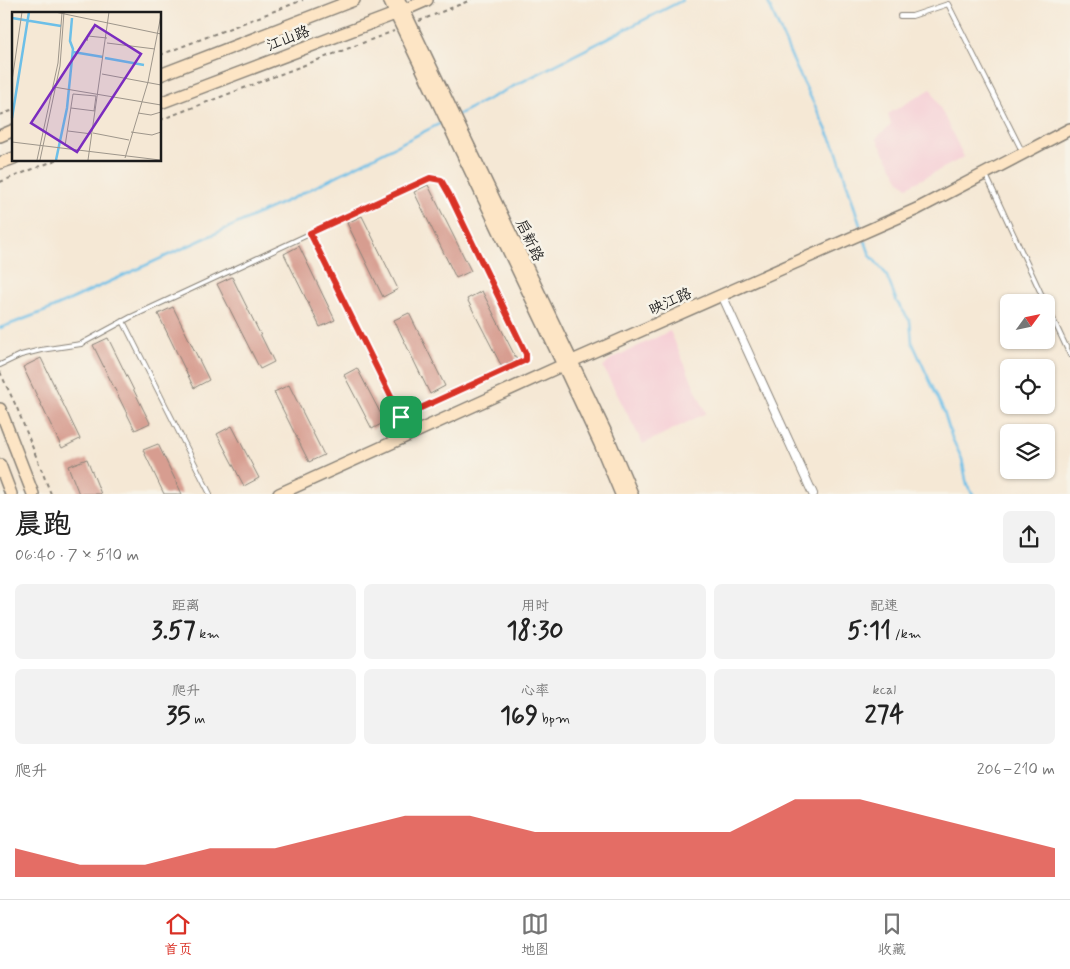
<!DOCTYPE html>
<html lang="zh">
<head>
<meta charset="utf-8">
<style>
	body { margin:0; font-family:Mynerve,"LXGW WenKai TC",sans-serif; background:#f2f2f2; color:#222; height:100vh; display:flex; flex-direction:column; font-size:19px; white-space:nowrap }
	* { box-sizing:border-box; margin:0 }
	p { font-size:16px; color:#767676 }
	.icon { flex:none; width:28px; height:28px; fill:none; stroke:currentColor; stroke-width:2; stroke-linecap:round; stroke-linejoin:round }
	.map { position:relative; height:494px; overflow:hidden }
	.side { display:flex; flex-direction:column; background:#fff; flex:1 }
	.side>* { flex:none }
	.needle { width:32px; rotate:57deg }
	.fabs { position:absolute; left:1000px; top:294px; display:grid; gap:10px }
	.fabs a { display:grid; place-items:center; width:55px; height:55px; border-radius:8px; background:#fff; box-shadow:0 1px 4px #0004; font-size:25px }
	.pin { position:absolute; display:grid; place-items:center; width:42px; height:42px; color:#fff; margin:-21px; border-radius:10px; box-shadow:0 2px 8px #0006 }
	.round { display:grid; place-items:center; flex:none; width:52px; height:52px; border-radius:8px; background:#f2f2f2 }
	.head { display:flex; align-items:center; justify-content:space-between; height:85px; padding:0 15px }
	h1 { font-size:28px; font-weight:800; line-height:38px }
	.metrics { display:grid; grid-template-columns:repeat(3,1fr); gap:8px; height:85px; padding:5px 15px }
	.metrics div { display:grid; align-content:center; border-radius:8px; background:#f2f2f2; text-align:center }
	.metrics b { font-size:25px; font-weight:800 }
	.metrics small { font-size:14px; font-weight:400 }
	.metrics p { font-size:14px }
	.chart { height:140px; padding:10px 15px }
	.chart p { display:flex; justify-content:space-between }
	.chart svg { width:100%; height:90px; margin-top:5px; fill:#d93025; opacity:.7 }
	.tabs { display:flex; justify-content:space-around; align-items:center; height:70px; border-top:1px solid #e0e0e0; background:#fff; font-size:14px; color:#767676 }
	.tabs a { display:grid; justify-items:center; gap:2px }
	.tabs .selected { color:#d93025 }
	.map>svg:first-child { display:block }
</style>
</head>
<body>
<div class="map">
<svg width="1070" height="494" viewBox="0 0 1070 494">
	<rect width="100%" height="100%" fill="#f7f3e8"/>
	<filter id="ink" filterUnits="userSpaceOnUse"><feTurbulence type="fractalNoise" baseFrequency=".02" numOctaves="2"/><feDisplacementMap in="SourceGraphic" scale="10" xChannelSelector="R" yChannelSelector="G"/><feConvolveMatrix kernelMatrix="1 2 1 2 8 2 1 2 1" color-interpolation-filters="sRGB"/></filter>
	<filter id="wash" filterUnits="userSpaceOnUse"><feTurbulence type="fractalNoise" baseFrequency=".0096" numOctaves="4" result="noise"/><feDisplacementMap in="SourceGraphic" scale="20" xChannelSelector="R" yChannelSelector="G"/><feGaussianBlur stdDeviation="1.12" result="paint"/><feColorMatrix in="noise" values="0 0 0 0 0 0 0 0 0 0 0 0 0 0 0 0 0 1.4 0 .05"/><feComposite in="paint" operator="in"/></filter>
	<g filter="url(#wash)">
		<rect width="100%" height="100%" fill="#f5e8d5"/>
		<!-- built -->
		<path fill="#f6cfd6" d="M931,89L964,157L907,187L900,181L876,138L891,125L888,114Z
			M670,331L706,413L643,444L603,367L611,359Z"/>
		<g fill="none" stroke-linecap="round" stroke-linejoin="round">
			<!-- stream -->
			<path stroke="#6cbfe8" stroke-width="2.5" d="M767,0L796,67L836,149L860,225
				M457,115L683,0
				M865,241L870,255L886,274L897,302L910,321L912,342L944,412L952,438L962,459L967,485L973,494
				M0,328L48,310L293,198L443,122"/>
		</g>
		<g id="blocks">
			<!-- building -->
			<path fill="#d79d90" d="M428,185L471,271L456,278L414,192Z
				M362,216L398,289L383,297L347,223Z
				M299,246L335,320L320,327L284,254Z
				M232,277L274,362L260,369L217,284Z
				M482,291L517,360L502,367L467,299Z
				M173,307L209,380L194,388L158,314Z
				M409,313L445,386L430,394L394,320Z
				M108,338L150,423L135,430L93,345Z
				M41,358L80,439L62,448L23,367Z
				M357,368L385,422L372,429L344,375Z
				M289,385L324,455L309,462L274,392Z
				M232,426L259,478L244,486L217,434Z
				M158,444L182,494H164L143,450Z
				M87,459L101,494H79L68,466Z"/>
		</g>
	</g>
	<g filter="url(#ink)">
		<use href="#blocks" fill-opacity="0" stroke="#888278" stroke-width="1"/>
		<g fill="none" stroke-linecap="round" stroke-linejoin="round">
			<!-- lane casing -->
			<g stroke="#888278" stroke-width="6">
				<path id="lane" d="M900,16H912L948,4L1022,151
					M986,175L1045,302
					M310,233L408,433
					M1046,304L1070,355
					M123,321L210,494
					M0,365L21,355L41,350L81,344L131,317L430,178L441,180L449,194L526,354V360L401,417"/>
			</g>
			<!-- street casing -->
			<g stroke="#888278" stroke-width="10">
				<path id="street" d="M722,295L813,494"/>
			</g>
			<!-- secondary casing -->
			<g stroke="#888278" stroke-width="14">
				<path id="secondary" d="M389,0L563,365L600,444L621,494
					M399,0L607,435L632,494
					M160,75L354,0
					M160,103L395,14L427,0
					M0,136L14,130
					M0,163L14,158
					M0,409L33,494
					M0,465L11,494
					M279,494L563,365L917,209L1070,129"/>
			</g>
			<!-- path -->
			<path stroke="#888278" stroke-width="2" stroke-dasharray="4 4" stroke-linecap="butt" d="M419,21L471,0
				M160,55L303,0
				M0,115L14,110
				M160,120L394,31
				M0,182L56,160
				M0,372L17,408L51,494"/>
			<!-- lane -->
			<use href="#lane" stroke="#fff" stroke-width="4"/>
			<!-- street -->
			<use href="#street" stroke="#fff" stroke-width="8"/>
			<!-- secondary -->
			<use href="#secondary" stroke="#fde5c5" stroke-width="11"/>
		</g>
	</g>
	<g fill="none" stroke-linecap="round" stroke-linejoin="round" filter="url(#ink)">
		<!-- route casing -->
		<g stroke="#fff" stroke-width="10">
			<path id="route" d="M430,178L441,180L449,194L526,354V360L401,417L310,233Z"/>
		</g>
		<!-- route -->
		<use href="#route" stroke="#d93025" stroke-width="6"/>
	</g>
	<g text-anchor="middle" stroke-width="5" stroke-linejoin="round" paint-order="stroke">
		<!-- street labels -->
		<g font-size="15" fill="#1c1c1c" stroke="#f7f3e8">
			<text transform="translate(288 38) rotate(-21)" y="5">江山路</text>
			<text transform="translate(530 240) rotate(65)" y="5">启新路</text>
			<text transform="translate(670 301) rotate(-24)" y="5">映江路</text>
		</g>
	</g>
	<!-- overview -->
	<g transform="translate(12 12)">
		<rect width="149" height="149" fill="#f5e8d5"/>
		<path fill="none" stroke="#6cbfe8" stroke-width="2.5" d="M0,6L49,14M61,40L91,45M93,46L132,53M0,106L17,0M44,148L55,96L61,37L58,29L60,6"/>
		<path fill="none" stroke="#9e968b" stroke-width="1" d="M43,0L149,22M75,29L76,24L95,26M95,31L143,37M90,62L149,73M0,69L10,0M42,75L149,93M59,96L83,99M126,101L139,103L149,100M56,119L80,122M119,120L140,123L149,120M81,121L117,128M0,130L148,148M53,134L61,82L84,84L82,99M113,146L136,70L149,3M25,148L46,51L50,1M28,148L48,54L52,0M76,148L97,0"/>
		<path fill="#7b2cbf" fill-opacity="0.15" stroke="#7b2cbf" stroke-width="2.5" d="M83,13L129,42L65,140L19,111Z"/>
		<rect width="149" height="149" fill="none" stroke="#1c1c1c" stroke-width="2.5"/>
	</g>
</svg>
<div class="fabs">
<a><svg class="needle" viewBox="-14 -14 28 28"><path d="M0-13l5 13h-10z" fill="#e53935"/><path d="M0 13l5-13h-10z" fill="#767676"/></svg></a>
<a><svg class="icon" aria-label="locate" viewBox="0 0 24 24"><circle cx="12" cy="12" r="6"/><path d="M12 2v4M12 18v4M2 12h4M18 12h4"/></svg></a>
<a><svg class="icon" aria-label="layers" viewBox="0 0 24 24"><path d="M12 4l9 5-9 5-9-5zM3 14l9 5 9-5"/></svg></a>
</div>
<div class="pin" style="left:401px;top:417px;background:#1e9e55"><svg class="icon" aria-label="arrive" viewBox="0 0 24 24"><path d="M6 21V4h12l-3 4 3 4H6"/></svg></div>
</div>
<section class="side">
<div class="head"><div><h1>晨跑</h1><p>06:40 · 7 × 510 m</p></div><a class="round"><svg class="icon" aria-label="share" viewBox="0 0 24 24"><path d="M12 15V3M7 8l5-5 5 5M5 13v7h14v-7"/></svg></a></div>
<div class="metrics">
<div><p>距离</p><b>3.57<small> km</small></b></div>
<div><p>用时</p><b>18:30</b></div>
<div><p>配速</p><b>5:11<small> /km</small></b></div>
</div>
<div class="metrics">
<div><p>爬升</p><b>35<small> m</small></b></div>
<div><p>心率</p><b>169<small> bpm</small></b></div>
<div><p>kcal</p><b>274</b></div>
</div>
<div class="chart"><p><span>爬升</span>206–210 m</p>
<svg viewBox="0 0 160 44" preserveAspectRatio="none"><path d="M0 44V30L10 38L20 38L30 30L40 30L50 22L60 14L70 14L80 22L90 22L100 22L110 22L120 6L130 6L140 14L150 22L160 30V44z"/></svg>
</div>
</section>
<nav class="tabs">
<a class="selected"><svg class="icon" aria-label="home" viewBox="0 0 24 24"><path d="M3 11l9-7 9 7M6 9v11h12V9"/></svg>首页</a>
<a><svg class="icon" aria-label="map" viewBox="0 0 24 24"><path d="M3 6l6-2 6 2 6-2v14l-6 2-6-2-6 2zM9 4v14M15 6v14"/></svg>地图</a>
<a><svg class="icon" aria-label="saved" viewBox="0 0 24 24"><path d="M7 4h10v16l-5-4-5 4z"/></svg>收藏</a>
</nav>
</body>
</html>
